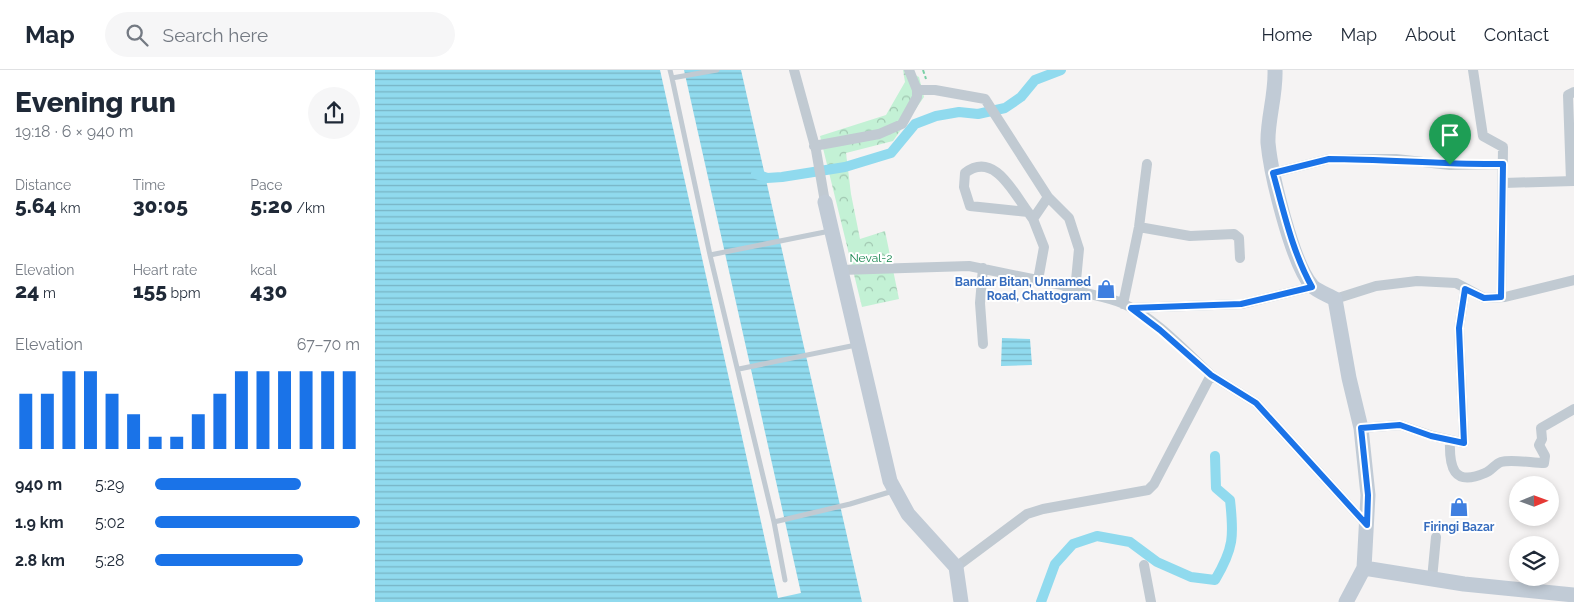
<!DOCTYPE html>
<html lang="en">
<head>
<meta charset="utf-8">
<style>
	body { margin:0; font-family:Raleway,sans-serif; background:#f6f6f7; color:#1f2937; height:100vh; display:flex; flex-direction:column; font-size:19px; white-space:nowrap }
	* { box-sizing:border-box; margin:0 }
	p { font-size:16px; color:#747a83 }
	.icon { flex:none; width:28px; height:28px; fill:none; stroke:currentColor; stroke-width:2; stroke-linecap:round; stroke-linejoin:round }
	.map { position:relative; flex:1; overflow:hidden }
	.details { display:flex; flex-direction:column; background:#fff; width:375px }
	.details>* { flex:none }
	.needle { width:32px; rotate:89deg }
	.buttons { position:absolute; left:1134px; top:406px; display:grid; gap:10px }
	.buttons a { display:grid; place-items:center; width:50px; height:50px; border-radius:50%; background:#fff; box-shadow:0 2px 8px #0003; font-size:25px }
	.pin { position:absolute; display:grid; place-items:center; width:42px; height:42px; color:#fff; margin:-51px -21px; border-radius:50% 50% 50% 0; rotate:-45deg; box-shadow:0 0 5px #0007 }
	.pin .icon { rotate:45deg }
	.round { display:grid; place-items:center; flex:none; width:52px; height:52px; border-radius:26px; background:#f6f6f7 }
	.head { display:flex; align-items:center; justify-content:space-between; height:85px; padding:0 15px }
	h1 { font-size:28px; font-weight:800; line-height:38px }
	.stats { display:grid; grid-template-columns:repeat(3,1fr); gap:8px; height:85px; padding:5px 15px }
	.stats div { display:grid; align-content:center }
	.stats b { font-size:21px; font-weight:800 }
	.stats small { font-size:14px; font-weight:400 }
	.stats p { font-size:14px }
	.chart { height:140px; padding:10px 15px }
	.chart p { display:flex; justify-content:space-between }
	.chart svg { width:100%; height:90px; margin-top:5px; stroke:#1a73e8; stroke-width:6 }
	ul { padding:0 15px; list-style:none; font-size:16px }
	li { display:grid; grid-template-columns:80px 60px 1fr; align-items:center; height:38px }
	li i { height:12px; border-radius:6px; background:#1a73e8 }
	header { display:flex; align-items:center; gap:30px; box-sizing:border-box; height:70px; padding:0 25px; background:#fff; border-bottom:1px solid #e0e1e3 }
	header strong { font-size:24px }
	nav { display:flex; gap:28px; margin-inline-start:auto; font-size:18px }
	.search { width:350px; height:45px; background:#f6f6f7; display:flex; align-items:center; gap:12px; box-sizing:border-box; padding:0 18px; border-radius:28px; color:#747a83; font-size:19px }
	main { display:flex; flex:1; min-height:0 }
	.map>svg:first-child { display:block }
</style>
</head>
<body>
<header>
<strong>Map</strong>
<div class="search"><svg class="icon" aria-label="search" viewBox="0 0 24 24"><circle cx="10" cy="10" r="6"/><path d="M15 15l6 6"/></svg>Search here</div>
<nav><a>Home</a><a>Map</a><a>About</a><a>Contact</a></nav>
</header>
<main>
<section class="details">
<div class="head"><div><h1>Evening run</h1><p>19:18 · 6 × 940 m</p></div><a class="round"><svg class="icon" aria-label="share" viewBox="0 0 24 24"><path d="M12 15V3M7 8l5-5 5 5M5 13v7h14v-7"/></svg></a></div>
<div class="stats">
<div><p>Distance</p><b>5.64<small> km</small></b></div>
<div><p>Time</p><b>30:05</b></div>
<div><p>Pace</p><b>5:20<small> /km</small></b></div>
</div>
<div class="stats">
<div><p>Elevation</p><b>24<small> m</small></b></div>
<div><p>Heart rate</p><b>155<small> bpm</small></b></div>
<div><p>kcal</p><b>430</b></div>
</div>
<div class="chart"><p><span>Elevation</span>67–70 m</p>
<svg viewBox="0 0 160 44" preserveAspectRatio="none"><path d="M5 44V17M15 44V17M25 44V6M35 44V6M45 44V17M55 44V27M65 44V38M75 44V38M85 44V27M95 44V17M105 44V6M115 44V6M125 44V6M135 44V6M145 44V6M155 44V6"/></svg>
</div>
<ul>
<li><b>940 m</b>5:29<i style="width:71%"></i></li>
<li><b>1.9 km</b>5:02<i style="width:100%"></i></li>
<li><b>2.8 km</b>5:28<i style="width:72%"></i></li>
</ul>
</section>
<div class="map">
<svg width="1199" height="532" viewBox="0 0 1199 532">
	<defs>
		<pattern id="forest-crowns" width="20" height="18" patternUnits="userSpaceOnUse" patternTransform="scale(1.25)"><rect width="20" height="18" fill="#c3f1d5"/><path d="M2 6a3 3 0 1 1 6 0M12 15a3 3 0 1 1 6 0" fill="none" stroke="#a0c6b0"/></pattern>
		<pattern id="water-rules" width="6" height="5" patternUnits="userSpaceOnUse" patternTransform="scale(1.25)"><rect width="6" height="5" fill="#90daee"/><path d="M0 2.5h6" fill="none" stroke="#78b4c4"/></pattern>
	</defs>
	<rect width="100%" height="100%" fill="#f5f3f3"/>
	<!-- forest -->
	<path fill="url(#forest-crowns)" d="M528,0H538V4L544,7L549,27L518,71L471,83L476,124L485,169L510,161L524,229L487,237L445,66L511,45L530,12Z"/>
	<!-- water -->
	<path fill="url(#water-rules)" d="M0,0H366L487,532H0Z
		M627,268L655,269L657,295L626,296Z"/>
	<!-- pier -->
	<path fill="#f5f3f3" d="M285,0H309L426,523L403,528Z"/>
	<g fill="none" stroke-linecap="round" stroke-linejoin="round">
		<!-- canal -->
		<path stroke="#90daee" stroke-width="10" d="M381,104L392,108L407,107L470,97L516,83L540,54L561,46L584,42L603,44L630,38L646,27L660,10L686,0
			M666,532L680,494L698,474L722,466L755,472L782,492L816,507L840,510C859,478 859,466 855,430L841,418L840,386"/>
		<!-- path -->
		<path stroke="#7ad0a6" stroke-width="2" stroke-dasharray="4 2.5" stroke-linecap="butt" d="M548,0L551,9"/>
		<!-- lane -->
		<path stroke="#c1cad2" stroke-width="5" d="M295,0L297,8
			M342,0L297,8L335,185L399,452L475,434L518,421
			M335,185L455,161
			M364,299L481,275
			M399,452L410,510"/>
		<!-- street -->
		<path stroke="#c1cad2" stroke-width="10" d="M419,0L441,80L450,132
			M1098,0L1108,66L1128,77L1126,227
			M542,20H560L610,29L673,127L694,148L704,179L700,221
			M439,76L504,64L527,54L542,27V20L534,0
			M898,103L954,89H1021L1075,95L1128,94
			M1196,111L1193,25L1199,22
			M1129,113L1199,111
			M653,142L595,136L589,117L590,103C619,81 638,122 653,142L658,149
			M764,157L815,166L859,164L864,168L865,188
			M608,198L605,233L608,274
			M466,200L594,196L687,215C707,225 729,225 749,234C780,248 811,282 836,305
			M663,210L669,177L658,149L673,127
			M960,229L1001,216L1042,211L1081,213L1109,228L1130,227L1199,210
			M748,234L764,157L772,94
			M756,238L867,234L937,217
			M986,358L1025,355L1057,366L1089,373L1084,258L1090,219
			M1075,370C1074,397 1078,417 1110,403C1116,401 1120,394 1126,392C1136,389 1158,393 1169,393L1170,386L1164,375L1167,369L1166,358L1199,339
			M769,495L776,532
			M581,497L652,444L668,439L773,420L779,414L836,305L881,333L992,455
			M1057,509L1061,467"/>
		<!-- secondary -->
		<path stroke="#c1cbd6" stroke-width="15" d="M900,0C901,25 892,51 893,73C896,104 917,193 937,216C942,221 953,225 960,229L974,308L986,358L993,425L989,498
			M450,132L515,411L533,444L581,497L586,532
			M971,532L989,498L1089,514L1199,525"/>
	</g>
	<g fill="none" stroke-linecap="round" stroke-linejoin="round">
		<!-- route casing -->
		<g stroke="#fff" stroke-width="10">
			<path id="route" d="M954,89C1012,89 1070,95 1128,94L1126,227L1109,228L1090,219L1084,258L1089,373L1056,366L1025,355L986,358L993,425L992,455L881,333L836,305L785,260L756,238L866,234L937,217C917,181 909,142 898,103Z"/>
		</g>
		<!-- route -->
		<use href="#route" stroke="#1a73e8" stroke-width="6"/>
	</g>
	<!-- icons -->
	<defs>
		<g id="shop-bare" transform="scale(1.5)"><path d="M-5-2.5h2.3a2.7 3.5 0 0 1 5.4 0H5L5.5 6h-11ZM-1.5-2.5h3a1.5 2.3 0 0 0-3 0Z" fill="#3f7fe0" stroke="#fff" stroke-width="2.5" paint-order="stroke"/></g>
	</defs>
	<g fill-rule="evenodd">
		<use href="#shop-bare" x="731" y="219"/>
		<use href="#shop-bare" x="1084" y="437"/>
	</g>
	<g text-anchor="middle" stroke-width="4" stroke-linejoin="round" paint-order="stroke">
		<!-- park labels -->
		<g font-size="12" fill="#17864f" stroke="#fff">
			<text x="496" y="192">Neval-2</text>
		</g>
		<!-- shop labels -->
		<g font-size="12" font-weight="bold" fill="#366cbe" stroke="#fff" text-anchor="end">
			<text x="716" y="216">Bandar Bitan, Unnamed<tspan x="716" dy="14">Road, Chattogram</tspan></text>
			<text x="1084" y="461" text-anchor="middle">Firingi Bazar</text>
		</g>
	</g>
</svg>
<div class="buttons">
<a><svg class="needle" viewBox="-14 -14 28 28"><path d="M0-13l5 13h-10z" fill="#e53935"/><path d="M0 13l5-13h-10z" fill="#747a83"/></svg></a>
<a><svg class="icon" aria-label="layers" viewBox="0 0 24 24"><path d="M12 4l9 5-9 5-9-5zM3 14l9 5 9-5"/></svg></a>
</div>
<div class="pin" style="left:1075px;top:95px;background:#1e9e55"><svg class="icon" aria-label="arrive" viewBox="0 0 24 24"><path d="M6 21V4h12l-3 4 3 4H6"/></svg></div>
</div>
</main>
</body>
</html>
